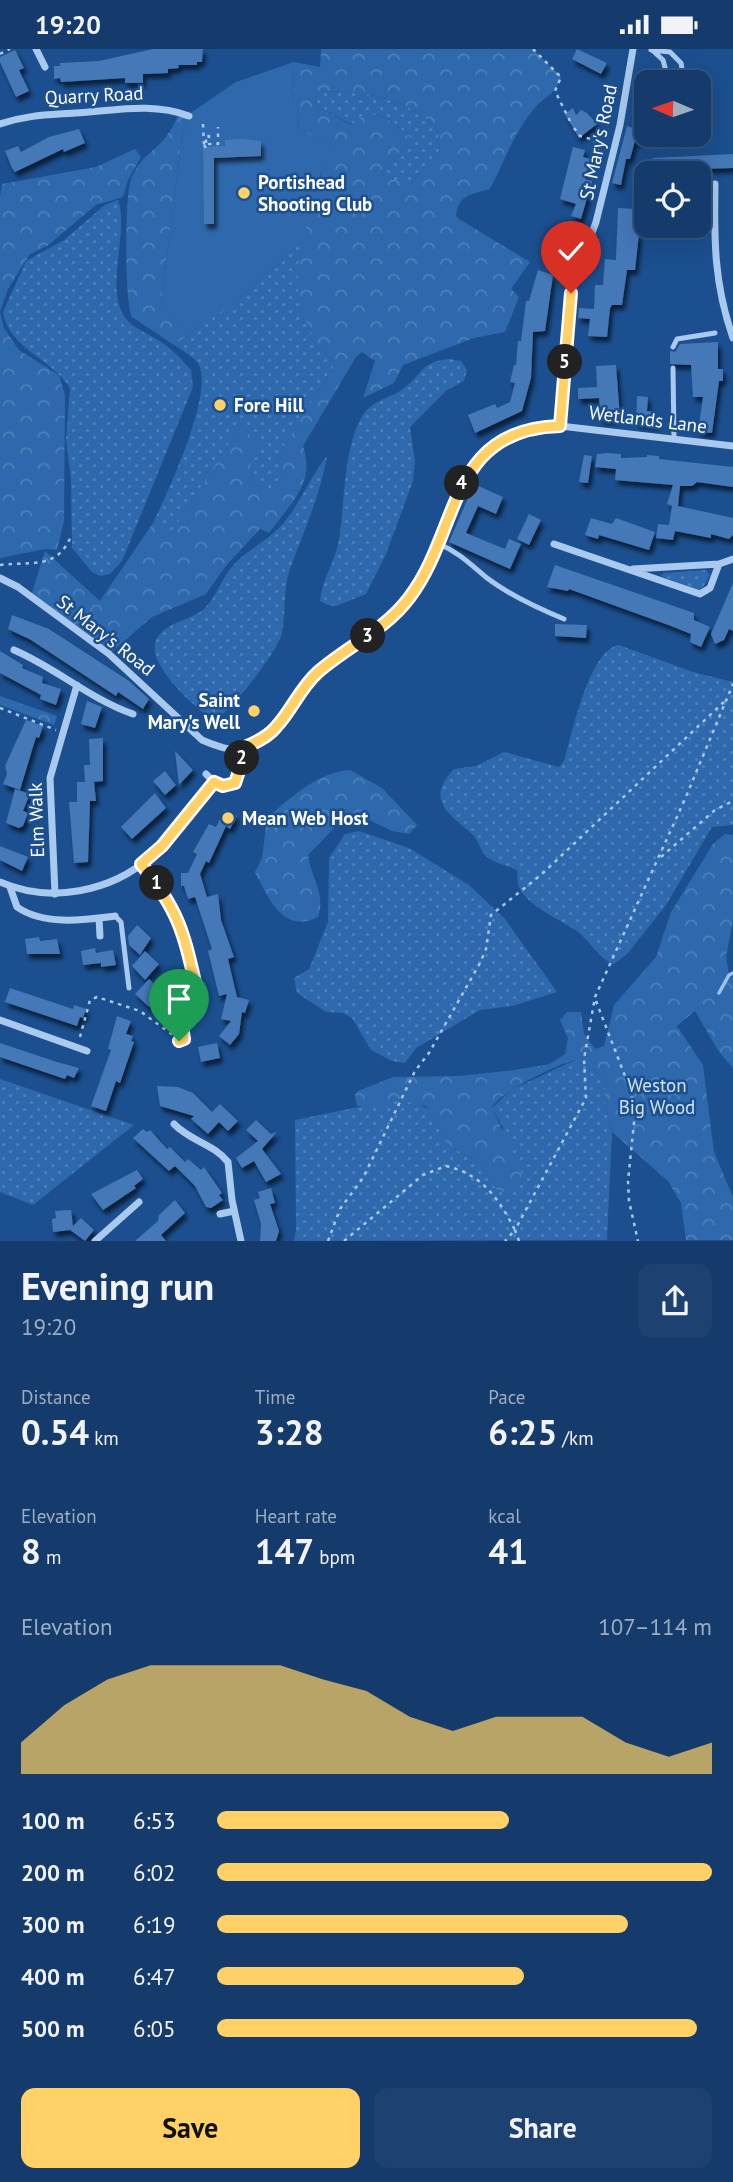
<!DOCTYPE html>
<html lang="en">
<head>
<meta charset="utf-8">
<style>
	body { margin:0; font-family:"PT Sans",sans-serif; background:#1d4271; color:#f1f3f6; height:100vh; display:flex; flex-direction:column; font-size:26px; white-space:nowrap }
	* { box-sizing:border-box; margin:0 }
	p { font-size:23px; color:#9dadc1 }
	.icon { flex:none; width:38px; height:38px; fill:none; stroke:currentColor; stroke-width:2; stroke-linecap:round; stroke-linejoin:round }
	.map { position:relative; height:1192px; overflow:hidden }
	.panel { display:flex; flex-direction:column; background:#143b6b; flex:1 }
	.panel>* { flex:none }
	.needle { width:46px; rotate:272deg }
	.buttons { position:absolute; left:634px; top:21px; display:grid; gap:14px }
	.buttons a { display:grid; place-items:center; width:77px; height:77px; border-radius:14px; background:#143b6b; box-shadow:0 7px 28px #0002,0 0 0 2px #33557e; font-size:35px }
	.pin { position:absolute; display:grid; place-items:center; width:60px; height:60px; color:#fff; margin:-72px -30px; border-radius:50% 50% 50% 0; rotate:-45deg; box-shadow:0 0 7px #0007 }
	.pin .icon { rotate:45deg }
	.km { position:absolute; width:35px; height:35px; margin:-18px; border-radius:50%; background:#222; color:#fff; font-size:19px; line-height:35px; text-align:center }
	.round { display:grid; place-items:center; flex:none; width:74px; height:74px; border-radius:14px; background:#1d4271 }
	.headline { display:flex; align-items:center; justify-content:space-between; height:119px; padding:0 21px }
	h1 { font-size:38px; font-weight:700; line-height:52px }
	.metrics { display:grid; grid-template-columns:repeat(3,1fr); gap:10px; height:119px; padding:7px 21px }
	.metrics div { display:grid; align-content:center }
	.metrics b { font-size:35px; font-weight:700 }
	.metrics small { font-size:19px; font-weight:400 }
	.metrics p { font-size:19px }
	.chart { height:196px; padding:14px 21px }
	.chart p { display:flex; justify-content:space-between }
	.chart svg { width:100%; height:126px; margin-top:7px; fill:#ffd166; opacity:.7 }
	.primary-button { display:flex; gap:14px; margin-top:auto; padding:14px 21px }
	.primary-button a { flex:1; height:80px; border-radius:14px; background:#ffd166; color:#111; font-size:28px; font-weight:700; line-height:80px; text-align:center }
	.primary-button a+a { background:#1d4271; color:#f1f3f6 }
	ul { padding:0 21px; list-style:none; font-size:23px }
	li { display:grid; grid-template-columns:112px 84px 1fr; align-items:center; height:52px }
	li i { height:18px; border-radius:9px; background:#ffd166 }
	.status { display:flex; justify-content:space-between; align-items:center; height:49px; padding:0 35px; background:#143b6b; direction:ltr }
	.status svg { height:19px; fill:currentColor }
	.map>svg:first-child { display:block }
</style>
</head>
<body>
<div class="status"><b>19:20</b><svg viewBox="0 0 49 12"><path d="M0 12V9h3v3zM5 12V6h3v6zM10 12V3h3v9zM15 12V0h3v12zM26 1h20v11H26zM47 4h2v5h-2z"/></svg></div>
<div class="map">
<svg width="733" height="1192" viewBox="0 0 733 1192">
	<defs>
		<pattern id="grass-dots" width="8" height="8" patternUnits="userSpaceOnUse" patternTransform="scale(1.75)"><rect width="8" height="8" fill="#2e69ad"/><path d="M2 2h.1M6 6h.1" fill="none" stroke="#4d80b9" stroke-width="1.8" stroke-linecap="round"/></pattern>
		<pattern id="forest-crowns" width="20" height="18" patternUnits="userSpaceOnUse" patternTransform="scale(1.75)"><rect width="20" height="18" fill="#2e69ad"/><path d="M2 6a3 3 0 1 1 6 0M12 15a3 3 0 1 1 6 0" fill="none" stroke="#4d80b9"/></pattern>
		<filter id="shadow"><feDropShadow dx="3" dy="5" stdDeviation="2" flood-color="#0009"/></filter>
	</defs>
	<rect width="100%" height="100%" fill="#1b4f8f"/>
	<!-- grass -->
	<path fill="url(#grass-dots)" d="M318,42C364,43 402,46 437,79L440,101L412,133L406,135L384,128L383,122L411,90C395,73 372,54 352,76L315,56Z
		M118,151C130,183 102,245 128,272C137,281 153,287 164,295C174,302 183,312 191,321L193,338L122,512L110,525L100,527L92,523L72,499L71,431L66,390L70,339C50,308 10,301 3,263L26,212L64,191L105,156Z
		M302,193C297,253 297,267 335,316L276,410L283,419L276,442L255,436L240,378L170,486L153,474C168,443 213,347 199,316C195,308 181,301 174,296L238,250Z
		M449,310L461,312L467,321L464,332L447,341L410,378L415,412L413,432L386,505L366,545L336,557L328,556L320,552C322,530 335,513 339,491C345,455 343,391 366,362C376,350 391,349 403,340C423,325 420,313 449,310Z
		M327,407C320,447 304,482 290,520C283,540 286,563 282,584C278,602 233,660 217,669H212C194,659 150,617 155,595C159,574 191,572 205,559C216,548 221,531 231,519C244,502 266,493 280,478C300,456 309,429 327,407Z
		M706,521L710,526L701,542L661,527L664,524Z
		M619,596L693,623L733,633V776L712,778L666,856L628,904L614,915C599,910 590,892 577,882C562,872 525,855 519,838C517,834 518,826 517,821C509,817 494,814 487,808C480,803 479,791 472,785C450,765 424,752 454,720L476,717L504,703L559,718L564,712C572,686 589,600 619,596Z
		M359,782L409,799L469,836L505,870L557,943L512,957L480,961L416,999L405,1014L392,1012L371,1001L352,969L343,964L326,963L297,944L294,929L309,920L328,873L329,809L345,785Z
		M575,1011L597,1023L606,1033L604,1049L612,1083L607,1191L294,1192L296,1181L295,1071L397,1050L417,1054L433,1063L446,1095L478,1113L497,1141L503,1078L492,1059L511,1041Z
		M0,1030L134,1076L33,1156L0,1143Z"/>
	<!-- forest -->
	<path fill="url(#forest-crowns)" fill-rule="evenodd" d="M321,0H533L561,28C558,44 542,49 533,61C514,84 504,113 490,140C472,145 458,146 456,167L459,170L530,213L511,240L519,248L505,283L474,289L403,316L394,334L363,349L375,312L362,303L356,308L303,397C316,434 290,455 269,484L260,480L225,518L206,545L152,568L109,605L31,547L45,502L100,552L153,474L170,485L240,378L263,397L250,417L255,436L276,441L283,419L276,410L335,316C324,302 312,288 305,271C284,223 312,144 332,99L299,79L297,58H293L294,13L320,18ZM318,42C364,43 402,46 437,79L440,101L412,133L406,134L384,128L383,122L411,90C394,73 372,54 351,76L315,56Z
		M180,61L189,65L182,88L161,254L238,251L174,296L132,268C124,254 125,144 131,130C142,104 156,103 168,85C173,78 177,69 180,61Z
		M135,100L141,108L128,131L123,148L96,156L47,197L30,205L8,240L0,263L4,279L19,301L59,326L65,346L64,472L57,501L45,500L0,509V148L2,135L96,118Z
		M0,647L57,667L54,676L0,656Z
		M350,721L382,739L417,776L409,785L392,782L355,764L335,778L308,806C311,829 326,844 318,868C283,886 268,848 255,823L262,809L267,769C290,749 318,723 350,721Z
		M725,785L733,786V871L726,908L729,926L733,928V1019L719,1003L695,962L677,977L703,1016L714,1103L733,1148V1191H686L681,1154L668,1132L612,1083L604,1049L606,1033L597,1023L575,1011C557,1015 501,1043 492,1058L522,1125L519,1134L509,1144L497,1141L478,1113L446,1095L433,1064L425,1057L397,1050L371,1058L357,1057L355,1046L358,1042L393,1028L459,1027L514,1021L550,1015L565,1005L568,989L560,971L567,963H581L584,985L595,1000L604,997L614,956L656,908L671,863L713,795Z"/>
	<!-- pitch -->
	<path fill="#2e69ad" d="M294,13L293,57H297L299,79L333,99L320,127L302,193L238,250L190,284L161,254L182,88L189,65L236,33Z"/>
	<g fill="none" stroke-linecap="round" stroke-linejoin="round">
		<!-- stream -->
		<path stroke="#9cc4f0" stroke-width="3.5" d="M719,944L729,926L733,924"/>
	</g>
	<!-- building -->
	<path fill="#4478b7" filter="url(#shadow)" d="M153,0H203L202,13H197V16H178L179,19L168,20V24L143,25V34H125V29L61,33L60,29L54,30V17H60V14L99,12Z
		M577,0L607,14L601,25L572,10Z
		M15,1L24,19L19,21L29,42L16,48L0,13V8Z
		M573,59L576,66L581,61L587,64L597,75L579,89L565,65Z
		M627,77L645,83L641,94L635,92L630,110H626L621,136L612,134Z
		M79,80L85,94L64,103L63,100L15,123L12,119L5,102L18,97L21,103L49,88Z
		M242,90L261,92V107L214,109V175H204L203,98L225,97V91Z
		M573,98L585,101L583,108L590,110L584,134L585,130L592,132L581,170L571,167L576,155L560,150Z
		M733,105V119L698,120V124H652L653,109Z
		M618,159L637,160L636,185H639L635,221H627L622,256H612L610,259L607,288L588,287L590,270L578,269L579,259L594,260L595,236H603L605,210L616,211Z
		M572,173L583,177L581,186L569,211L566,209L565,213L556,210Z
		M538,221L553,226L545,282L533,283L531,329L522,362L475,384L468,366L495,355L497,359L510,353L515,334L510,333L514,316H516L518,292H521L526,252H529Z
		M718,293V320H723V332H719L712,384L698,383L703,348H693L691,316L670,315V302L675,303L680,295Z
		M616,316L620,369L601,371L599,349L578,350V339L597,338L596,317Z
		M637,347L648,348L647,362L657,363L656,376L636,374Z
		M607,404L621,405V409L647,408V406L659,407V410L733,418V438L697,433L692,437H680L678,457L733,469V486L729,490L711,485V489L675,482L673,491L656,489L658,475L669,476L672,457L667,455L673,436L615,431L616,420L595,418L597,405Z
		M584,406L592,407L588,434L579,433Z
		M474,435L503,448L496,465L478,457L466,484L505,500L509,490L521,495L510,520L449,493Z
		M529,465L541,471L529,496L517,490Z
		M591,469L612,475L616,469L655,483L649,501L599,486L598,490L585,486Z
		M555,516L694,564V571L710,578L701,598L690,593L691,585L671,577L569,540L568,542L547,538Z
		M733,534V582L729,580L724,591L715,595L711,585Z
		M12,566L49,580L129,632L149,650L143,660L118,643L116,647L31,591L8,580Z
		M555,575L587,576L586,589L555,587Z
		M0,602L23,616L22,619L43,628L42,634L61,640L56,656L40,650L41,646L0,624Z
		M87,652L102,658L95,679L81,675Z
		M26,671L43,677L39,689L36,688L20,741L3,735L7,725L5,717Z
		M103,689V732L94,733L96,752H90L88,813L74,814L69,753H77V733H85L84,716H90L89,690Z
		M175,702L193,721L179,736Z
		M165,722L176,736L165,746L153,732Z
		M15,740L30,745L23,762L28,764L23,777L19,779L6,774Z
		M155,744L166,759L132,790L121,778Z
		M225,760L237,767L230,780L226,777L209,814L206,812L200,825L207,848L218,845L221,871L234,908L228,910L237,948L249,951L245,964L242,963L239,985L230,996L219,987L231,972L221,970L227,945L219,947L208,902L212,900L195,848L188,850L184,837H181V824H188L197,805L193,803L209,775L216,778Z
		M0,797L28,808L22,822L0,811Z
		M137,876L151,889L140,906L129,896L128,887Z
		M39,888L40,892L57,890L60,905H27L25,890Z
		M95,899L96,904L113,901L116,916L101,918V914L83,916L81,902Z
		M145,902L159,915L145,931L132,917Z
		M149,930L163,943L149,958L135,945Z
		M10,939L73,960L74,956L86,960L83,969L80,968L77,977L5,953Z
		M117,967L131,972L126,985L133,987L131,992L134,993L120,1034L116,1032L106,1062L91,1057L111,1001L108,1000Z
		M0,994L57,1013L79,1019L74,1029L67,1026L65,1030L0,1008Z
		M217,994L220,1009L201,1013L198,998Z
		M157,1037L178,1038L193,1044L212,1063L220,1055L238,1072L228,1082L219,1073L208,1085L191,1070L194,1067L160,1057Z
		M256,1071L271,1085L277,1083L262,1100L281,1125L266,1133L254,1112L242,1119L236,1109L258,1092L246,1081Z
		M143,1080L147,1083L150,1081L167,1100L170,1098L185,1113L188,1110L201,1121L204,1118L222,1144L219,1146L223,1151L211,1159L206,1158L195,1137L175,1117L169,1122L133,1089Z
		M137,1121L143,1130L134,1137L136,1139L103,1161L91,1145Z
		M271,1139L275,1154L270,1155L279,1182L276,1192H260L261,1175L254,1151L260,1149L258,1143Z
		M175,1151L185,1164L161,1186L166,1192H135L158,1172L159,1166Z
		M71,1161L73,1177L81,1169L94,1181L85,1192L70,1181L53,1183L52,1170L56,1169L55,1162Z"/>
	<g fill="none" stroke-linecap="round" stroke-linejoin="round">
		<!-- path -->
		<path stroke="#a9c9ee" stroke-width="2.5" stroke-dasharray="3.5 5" stroke-linecap="butt" d="M533,0L561,28L555,42L570,72
			M0,5L10,0
			M203,75L204,96
			M574,79L580,87L594,91L602,111
			M204,96L206,99V87H209V95H218V78
			M0,516C32,512 57,521 71,487
			M0,659L56,681
			M223,737L235,734L241,708
			M661,808L715,761L733,752
			M596,952L630,1040L635,1064L628,1132L629,1152L638,1192
			M80,988L90,951L97,948L140,962L181,992L184,984L178,959L186,949
			M328,1192L340,1160L363,1129L415,1022L429,1004L480,914L486,900L491,866L542,825L727,650
			M344,1192L423,1126L446,1117C482,1125 499,1150 515,1181L505,1192
			M519,1192L515,1181L586,1049L584,1010L595,948L685,750L733,635"/>
		<!-- lane -->
		<path stroke="#a9c9ee" stroke-width="5" d="M651,1L670,3L681,14L683,25
			M652,1L663,11L669,33
			M660,97L663,86
			M673,298L677,290L715,284
			M673,319L674,389
			M439,495C460,504 470,515 487,529C508,545 540,560 564,570
			M115,867L121,873L129,939"/>
		<!-- street -->
		<path stroke="#a9c9ee" stroke-width="7" d="M36,0L45,18
			M0,75C26,66 48,66 75,64C114,62 151,53 189,67
			M715,135C714,191 714,235 733,289
			M560,377L572,238L596,173L620,76L633,0
			M554,495L700,545L710,539L719,515
			M633,520L719,515L733,510
			M0,529L18,538L109,605L202,691C214,696 230,703 243,699C276,688 283,660 305,636C336,602 383,586 410,548C459,480 449,379 560,377L733,397
			M14,601C56,619 90,650 133,665
			M141,815L165,844L178,869L201,958
			M0,833C50,855 111,843 152,807C176,787 194,757 214,733L206,725
			M10,838L17,858C44,877 84,871 115,867
			M55,845L50,729L77,636
			M99,869L100,887
			M0,971L87,1002
			M174,1075C190,1092 214,1095 228,1113L232,1151L241,1192
			M220,1165L234,1162
			M95,1192L139,1153"/>
	</g>
	<g fill="none" stroke-linecap="round" stroke-linejoin="round">
		<!-- route casing -->
		<g stroke="#fff" stroke-width="14">
			<path id="route" d="M179,992L184,990L179,956L186,949L198,946C184,886 181,864 141,815L162,797L214,733L223,737L235,734L242,713L240,700C253,695 267,689 276,678C292,661 300,639 318,623C348,597 385,581 409,549C461,481 447,380 560,377L571,244"/>
		</g>
		<!-- route -->
		<use href="#route" stroke="#ffd166" stroke-width="9"/>
	</g>
	<!-- markers -->
	<g fill="#ffd166" stroke="#1b4f8f" stroke-width="2.5">
		<circle cx="244" cy="144" r="7"/>
		<circle cx="220" cy="356" r="7"/>
		<circle cx="254" cy="662" r="7"/>
		<circle cx="228" cy="769" r="7"/>
	</g>
	<g text-anchor="middle" stroke-width="5" stroke-linejoin="round" paint-order="stroke">
		<!-- street labels -->
		<g font-size="19" fill="#fff" stroke="#1b4f8f">
			<text transform="translate(94 46) rotate(-3)" y="7">Quarry Road</text>
			<text transform="translate(598 93) rotate(-78)" y="7">St Mary's Road</text>
			<text transform="translate(648 370) rotate(7)" y="7">Wetlands Lane</text>
			<text transform="translate(106 586) rotate(38)" y="7">St Mary's Road</text>
			<text transform="translate(36 771) rotate(-92)" y="7">Elm Walk</text>
		</g>
		<!-- poi labels -->
		<g font-size="19" font-weight="bold" fill="#fff" stroke="#1b4f8f" text-anchor="start">
			<text x="258" y="140">Portishead<tspan x="258" dy="22">Shooting Club</tspan></text>
			<text x="234" y="363">Fore Hill</text>
			<text x="240" y="658" text-anchor="end">Saint<tspan x="240" dy="22">Mary's Well</tspan></text>
			<text x="242" y="776">Mean Web Host</text>
		</g>
		<!-- park labels -->
		<g font-size="19" fill="#cfe3fa" stroke="#1b4f8f">
			<text x="657" y="1043">Weston<tspan x="657" dy="22">Big Wood</tspan></text>
		</g>
	</g>
</svg>
<div class="buttons">
<a><svg class="needle" viewBox="-14 -14 28 28"><path d="M0-13l5 13h-10z" fill="#e53935"/><path d="M0 13l5-13h-10z" fill="#9dadc1"/></svg></a>
<a><svg class="icon" aria-label="locate" viewBox="0 0 24 24"><circle cx="12" cy="12" r="6"/><path d="M12 2v4M12 18v4M2 12h4M18 12h4"/></svg></a>
</div>
<div class="pin" style="left:179px;top:992px;background:#1e9e55"><svg class="icon" aria-label="arrive" viewBox="0 0 24 24"><path d="M6 21V4h12l-3 4 3 4H6"/></svg></div>
<div class="pin" style="left:571px;top:244px;background:#d93025"><svg class="icon" aria-label="check" viewBox="0 0 24 24"><path d="M5 12l5 5 9-10"/></svg></div>
<b class="km" style="left:157px;top:834px">1</b>
<b class="km" style="left:242px;top:709px">2</b>
<b class="km" style="left:368px;top:587px">3</b>
<b class="km" style="left:462px;top:434px">4</b>
<b class="km" style="left:565px;top:313px">5</b>
</div>
<section class="panel">
<div class="headline"><div><h1>Evening run</h1><p>19:20</p></div><a class="round"><svg class="icon" aria-label="share" viewBox="0 0 24 24"><path d="M12 15V3M7 8l5-5 5 5M5 13v7h14v-7"/></svg></a></div>
<div class="metrics">
<div><p>Distance</p><b>0.54<small> km</small></b></div>
<div><p>Time</p><b>3:28</b></div>
<div><p>Pace</p><b>6:25<small> /km</small></b></div>
</div>
<div class="metrics">
<div><p>Elevation</p><b>8<small> m</small></b></div>
<div><p>Heart rate</p><b>147<small> bpm</small></b></div>
<div><p>kcal</p><b>41</b></div>
</div>
<div class="chart"><p><span>Elevation</span>107–114 m</p>
<svg viewBox="0 0 160 44" preserveAspectRatio="none"><path d="M0 44V33L10 20L20 11L30 6L40 6L50 6L60 6L70 11L80 15L90 24L100 29L110 24L120 24L130 24L140 33L150 38L160 33V44z"/></svg>
</div>
<ul>
<li><b>100 m</b>6:53<i style="width:59%"></i></li>
<li><b>200 m</b>6:02<i style="width:100%"></i></li>
<li><b>300 m</b>6:19<i style="width:83%"></i></li>
<li><b>400 m</b>6:47<i style="width:62%"></i></li>
<li><b>500 m</b>6:05<i style="width:97%"></i></li>
</ul>
<div class="primary-button"><a>Save</a><a>Share</a></div>
</section>
</body>
</html>
